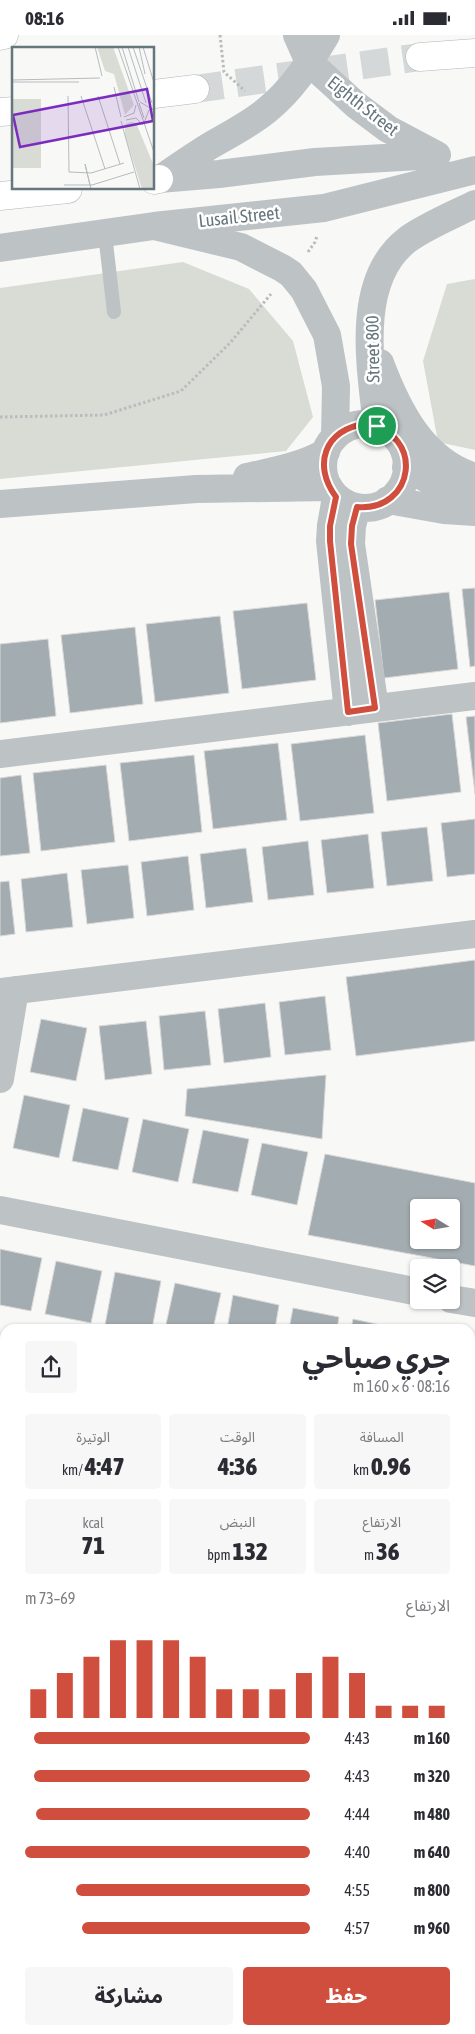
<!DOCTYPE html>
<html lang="ar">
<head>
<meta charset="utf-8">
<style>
	body { margin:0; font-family:"Asap Condensed","Noto Sans Arabic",sans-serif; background:#f7f7f7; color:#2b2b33; direction:rtl; height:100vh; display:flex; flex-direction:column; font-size:19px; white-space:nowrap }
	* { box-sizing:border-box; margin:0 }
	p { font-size:16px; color:#7c7c81 }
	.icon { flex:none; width:28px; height:28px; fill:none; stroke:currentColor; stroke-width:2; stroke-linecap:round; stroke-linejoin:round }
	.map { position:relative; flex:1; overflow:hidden; direction:ltr }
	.side { position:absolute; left:0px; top:1289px; width:475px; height:711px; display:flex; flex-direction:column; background:#fff; border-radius:15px 15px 0 0; box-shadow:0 1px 4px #0004; direction:rtl }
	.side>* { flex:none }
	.needle { width:32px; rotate:281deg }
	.tools { position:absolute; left:410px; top:1164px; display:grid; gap:10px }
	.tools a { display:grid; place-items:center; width:50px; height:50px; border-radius:5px; background:#fff; box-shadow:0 1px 4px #0004; font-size:25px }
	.pin { position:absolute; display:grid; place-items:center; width:42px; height:42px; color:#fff; margin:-21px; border:2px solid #fff; border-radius:50%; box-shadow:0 1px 5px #0007 }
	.round { display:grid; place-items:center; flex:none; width:52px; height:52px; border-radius:5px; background:#f7f7f7 }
	.summary { display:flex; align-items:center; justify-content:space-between; height:85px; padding:0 25px }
	h1 { font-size:28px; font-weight:800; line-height:38px }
	.figures { display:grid; grid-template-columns:repeat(3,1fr); gap:8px; height:85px; padding:5px 25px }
	.figures div { display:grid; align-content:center; border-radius:5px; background:#f7f7f7; text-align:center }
	.figures b { font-size:25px; font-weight:800 }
	.figures small { font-size:14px; font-weight:400 }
	.figures p { font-size:14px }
	.chart { height:140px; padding:10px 25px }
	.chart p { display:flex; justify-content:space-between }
	.chart svg { width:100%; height:90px; margin-top:5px; stroke:#d04e3d; stroke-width:6 }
	.action { display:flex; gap:10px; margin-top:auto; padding:10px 25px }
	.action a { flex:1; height:58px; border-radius:5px; background:#d04e3d; color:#fff; font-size:20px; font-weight:800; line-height:58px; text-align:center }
	.action a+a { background:#f7f7f7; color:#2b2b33 }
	ul { padding:0 25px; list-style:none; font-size:16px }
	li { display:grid; grid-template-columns:80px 60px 1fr; align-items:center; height:38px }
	li i { height:12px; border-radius:6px; background:#d04e3d }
	.status { display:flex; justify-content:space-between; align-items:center; height:35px; padding:0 25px; background:#fff; direction:ltr }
	.status svg { height:14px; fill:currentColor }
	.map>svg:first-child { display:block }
</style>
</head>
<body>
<div class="status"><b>08:16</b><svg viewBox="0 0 49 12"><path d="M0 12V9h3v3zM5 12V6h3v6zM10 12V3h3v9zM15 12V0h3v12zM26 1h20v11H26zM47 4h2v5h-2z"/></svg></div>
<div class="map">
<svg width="475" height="1999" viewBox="0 0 475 1999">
	<rect width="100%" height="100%" fill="#f8f8f6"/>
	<!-- green -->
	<path fill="#d8dcd5" d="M183,227L249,254L293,306L313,382L286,416L0,444V253Z
		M475,244V415L438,407L423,326L447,249Z
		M0,1591L5,1592V1995H470V1680L475,1681V1999H0Z"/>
	<!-- building -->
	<path fill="#a3acb0" stroke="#d9d9d8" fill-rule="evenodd" d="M475,553V631L470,632L462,554Z
		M449,557L458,634L384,643L375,565Z
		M307,568L316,645L242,654L233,576Z
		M220,581L229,658L155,667L146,589Z
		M135,592L143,669L70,678L61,600Z
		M48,604L56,681L0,688V609Z
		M452,679L461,757L387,766L378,688Z
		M475,681V759L466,682Z
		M365,700L374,778L300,786L291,709Z
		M278,708L287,785L213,794L204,716Z
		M194,720L202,797L129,806L120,728Z
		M106,730L115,807L41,816L33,738Z
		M21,740L30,818L0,821V743Z
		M475,784V839L447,842L441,788Z
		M427,792L433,846L387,851L381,797Z
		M368,799L374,853L327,858L321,805Z
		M308,806L314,860L268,865L262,812Z
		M246,813L253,867L206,873L200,819Z
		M188,821L194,875L147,881L141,827Z
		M128,830L134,883L87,889L81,835Z
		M67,838L73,892L26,897L21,844Z
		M9,846L15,899L0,901V847Z
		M475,925V1006L356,1021L346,942Z
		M325,961L331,1015L285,1020L279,967Z
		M265,968L271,1022L224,1028L218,974Z
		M205,976L211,1030L164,1035L159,981Z
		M41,984L87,993L76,1046L30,1037Z
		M146,986L152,1039L105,1045L99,991Z
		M326,1040L322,1104L185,1081L187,1054Z
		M24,1060L70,1070L59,1123L13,1113Z
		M83,1073L129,1083L118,1135L72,1126Z
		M143,1084L189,1094L178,1147L132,1137Z
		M203,1095L249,1104L238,1157L192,1148Z
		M262,1108L308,1117L297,1170L251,1160Z
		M325,1119L475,1148V1231L308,1200ZM419,1172H451V1205H419Z
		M0,1214L42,1223L31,1276L0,1270Z
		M56,1226L102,1236L91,1288L45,1279Z
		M115,1237L161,1246L152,1294H124L105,1290Z
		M175,1248L221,1258L213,1294H165Z
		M233,1260L279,1270L275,1294H227Z
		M293,1273L339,1282L337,1294H289Z
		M353,1284L399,1294H351Z
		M472,1307L475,1308V1363L470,1362V1318Z"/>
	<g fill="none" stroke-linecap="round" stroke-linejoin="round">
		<!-- trunk-tunnel -->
		<path stroke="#d4d8d8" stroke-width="28" stroke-dasharray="28 14" stroke-linecap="butt" d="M195,54L420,22"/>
		<!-- trunk casing -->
		<g stroke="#b1b6b8" stroke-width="29">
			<path id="trunk" d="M0,1L4,0
				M420,22L475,18
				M154,59L195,54
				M0,77L14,76
				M154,145L159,144
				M0,161L68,154"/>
		</g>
		<!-- path -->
		<path stroke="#b8bcbe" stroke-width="3" stroke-dasharray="2.5 2.5" stroke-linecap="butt" d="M220,0L224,37L245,56
			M308,217L315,207L317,201
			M0,382L104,380L181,356L230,308L271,259"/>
		<!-- service -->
		<path stroke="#bdc2c5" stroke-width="14" d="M105,199L114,277
			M0,1335L5,1336
			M470,1428L475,1429
			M0,1474L5,1475
			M470,1561L475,1562"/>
		<!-- minor -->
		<path stroke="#bdc2c5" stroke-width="28" d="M158,192L241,212L282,233L291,239L304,255L327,300L336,351L335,402
			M380,328C398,376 423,426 475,442
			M323 431a42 42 0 1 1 84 0a42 42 0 1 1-84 0Z
			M377,391C371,334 354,246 407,205C424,192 455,179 475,169
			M406,432L429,445L475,467
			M247,442C274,436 302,431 326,417
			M336,462L331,491L330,506L348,677
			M388,465L444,475L475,477
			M0,469L196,454L329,452
			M357,472L352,491L351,509L375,673
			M0,719L475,661
			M0,957L475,899
			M0,1044L15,955
			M0,1175L419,1257
			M451,1264L475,1268"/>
		<!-- tertiary -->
		<path stroke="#bdc2c5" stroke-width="28" d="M297,0L309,27L356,70L388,94L437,120
			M159,144L219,139L315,127L436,120
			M160,144C176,133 192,122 208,112C228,100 249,90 267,75C292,55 310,27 326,0
			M0,213L154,191L324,173L475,135"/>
		<!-- trunk -->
		<use href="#trunk" stroke="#fff" stroke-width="28"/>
	</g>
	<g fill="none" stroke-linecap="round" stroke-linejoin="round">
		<!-- route casing -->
		<g stroke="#fff" stroke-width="10">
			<path id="route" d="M365,389C426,398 415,477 357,472L352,491L351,509L375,673L348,677L330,506V491L336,462C312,430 325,394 365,389Z"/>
		</g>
		<!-- route -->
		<use href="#route" stroke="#d04e3d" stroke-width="6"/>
	</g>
	<g text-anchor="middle" stroke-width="5" stroke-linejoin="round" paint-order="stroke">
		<!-- street labels -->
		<g font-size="18" fill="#66767d" stroke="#fff">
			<text transform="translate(363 71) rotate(38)" y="6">Eighth Street</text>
			<text transform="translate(239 182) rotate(-6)" y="6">Lusail Street</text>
			<text transform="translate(373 314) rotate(-91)" y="6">Street 800</text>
		</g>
	</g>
	<!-- overview -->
	<g transform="translate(12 12)">
		<rect width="142" height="142" fill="#f8f8f6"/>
		<path d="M85,0H101L122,58L113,68L102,27L93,24ZM0,52H29V121H0ZM119,75L124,76L142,119V142H130L113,88V77Z" fill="#d8dcd5"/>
		<path fill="none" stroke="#b5bcbf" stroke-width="1" d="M83,0L90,29M106,0L143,108M110,0L127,55M116,0L134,56M121,0L140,56M127,0L133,27M131,0L143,39M0,33L88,31M0,35H67M102,40L109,70M56,49L57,125L79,126L112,116M69,49L93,122M86,49L108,117M128,55L143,64M127,56L132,71M112,70L122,66L124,58M114,73L124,71L131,78M109,74L128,142M132,76L137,63L143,61M52,138H80L122,125M78,138L73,117L79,142"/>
		<path fill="#7b2cbf" fill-opacity="0.15" stroke="#7b2cbf" stroke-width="2.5" d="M135,42L141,74L8,100L1,68Z"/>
		<rect width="142" height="142" fill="none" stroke="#66767d" stroke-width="2.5"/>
	</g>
</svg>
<div class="tools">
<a><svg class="needle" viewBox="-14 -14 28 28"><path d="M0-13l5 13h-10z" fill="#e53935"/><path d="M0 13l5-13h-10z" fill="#7c7c81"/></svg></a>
<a><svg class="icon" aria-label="layers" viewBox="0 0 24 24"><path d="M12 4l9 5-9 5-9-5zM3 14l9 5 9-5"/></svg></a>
</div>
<div class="pin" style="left:377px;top:391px;background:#1e9e55"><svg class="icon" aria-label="arrive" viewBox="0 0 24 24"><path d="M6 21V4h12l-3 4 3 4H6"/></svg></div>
<section class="side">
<div class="summary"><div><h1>جري صباحي</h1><p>08:16 · 6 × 160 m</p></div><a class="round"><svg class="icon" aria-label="share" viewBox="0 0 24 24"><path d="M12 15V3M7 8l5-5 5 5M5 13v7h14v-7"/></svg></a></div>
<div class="figures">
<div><p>المسافة</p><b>0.96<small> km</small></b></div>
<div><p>الوقت</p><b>4:36</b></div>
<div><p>الوتيرة</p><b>4:47<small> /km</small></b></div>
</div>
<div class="figures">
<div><p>الارتفاع</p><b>36<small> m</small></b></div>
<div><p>النبض</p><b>132<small> bpm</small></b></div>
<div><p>kcal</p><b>71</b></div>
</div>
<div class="chart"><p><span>الارتفاع</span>69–73 m</p>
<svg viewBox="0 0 160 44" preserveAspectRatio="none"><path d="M5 44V30M15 44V22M25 44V14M35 44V6M45 44V6M55 44V6M65 44V14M75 44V30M85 44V30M95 44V30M105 44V22M115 44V14M125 44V22M135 44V38M145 44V38M155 44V38"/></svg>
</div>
<ul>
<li><b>160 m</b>4:43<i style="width:97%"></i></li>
<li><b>320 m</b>4:43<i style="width:97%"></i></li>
<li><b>480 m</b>4:44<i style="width:96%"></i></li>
<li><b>640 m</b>4:40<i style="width:100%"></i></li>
<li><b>800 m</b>4:55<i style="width:82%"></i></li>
<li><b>960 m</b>4:57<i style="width:80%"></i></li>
</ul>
<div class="action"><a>حفظ</a><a>مشاركة</a></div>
</section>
</div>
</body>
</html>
